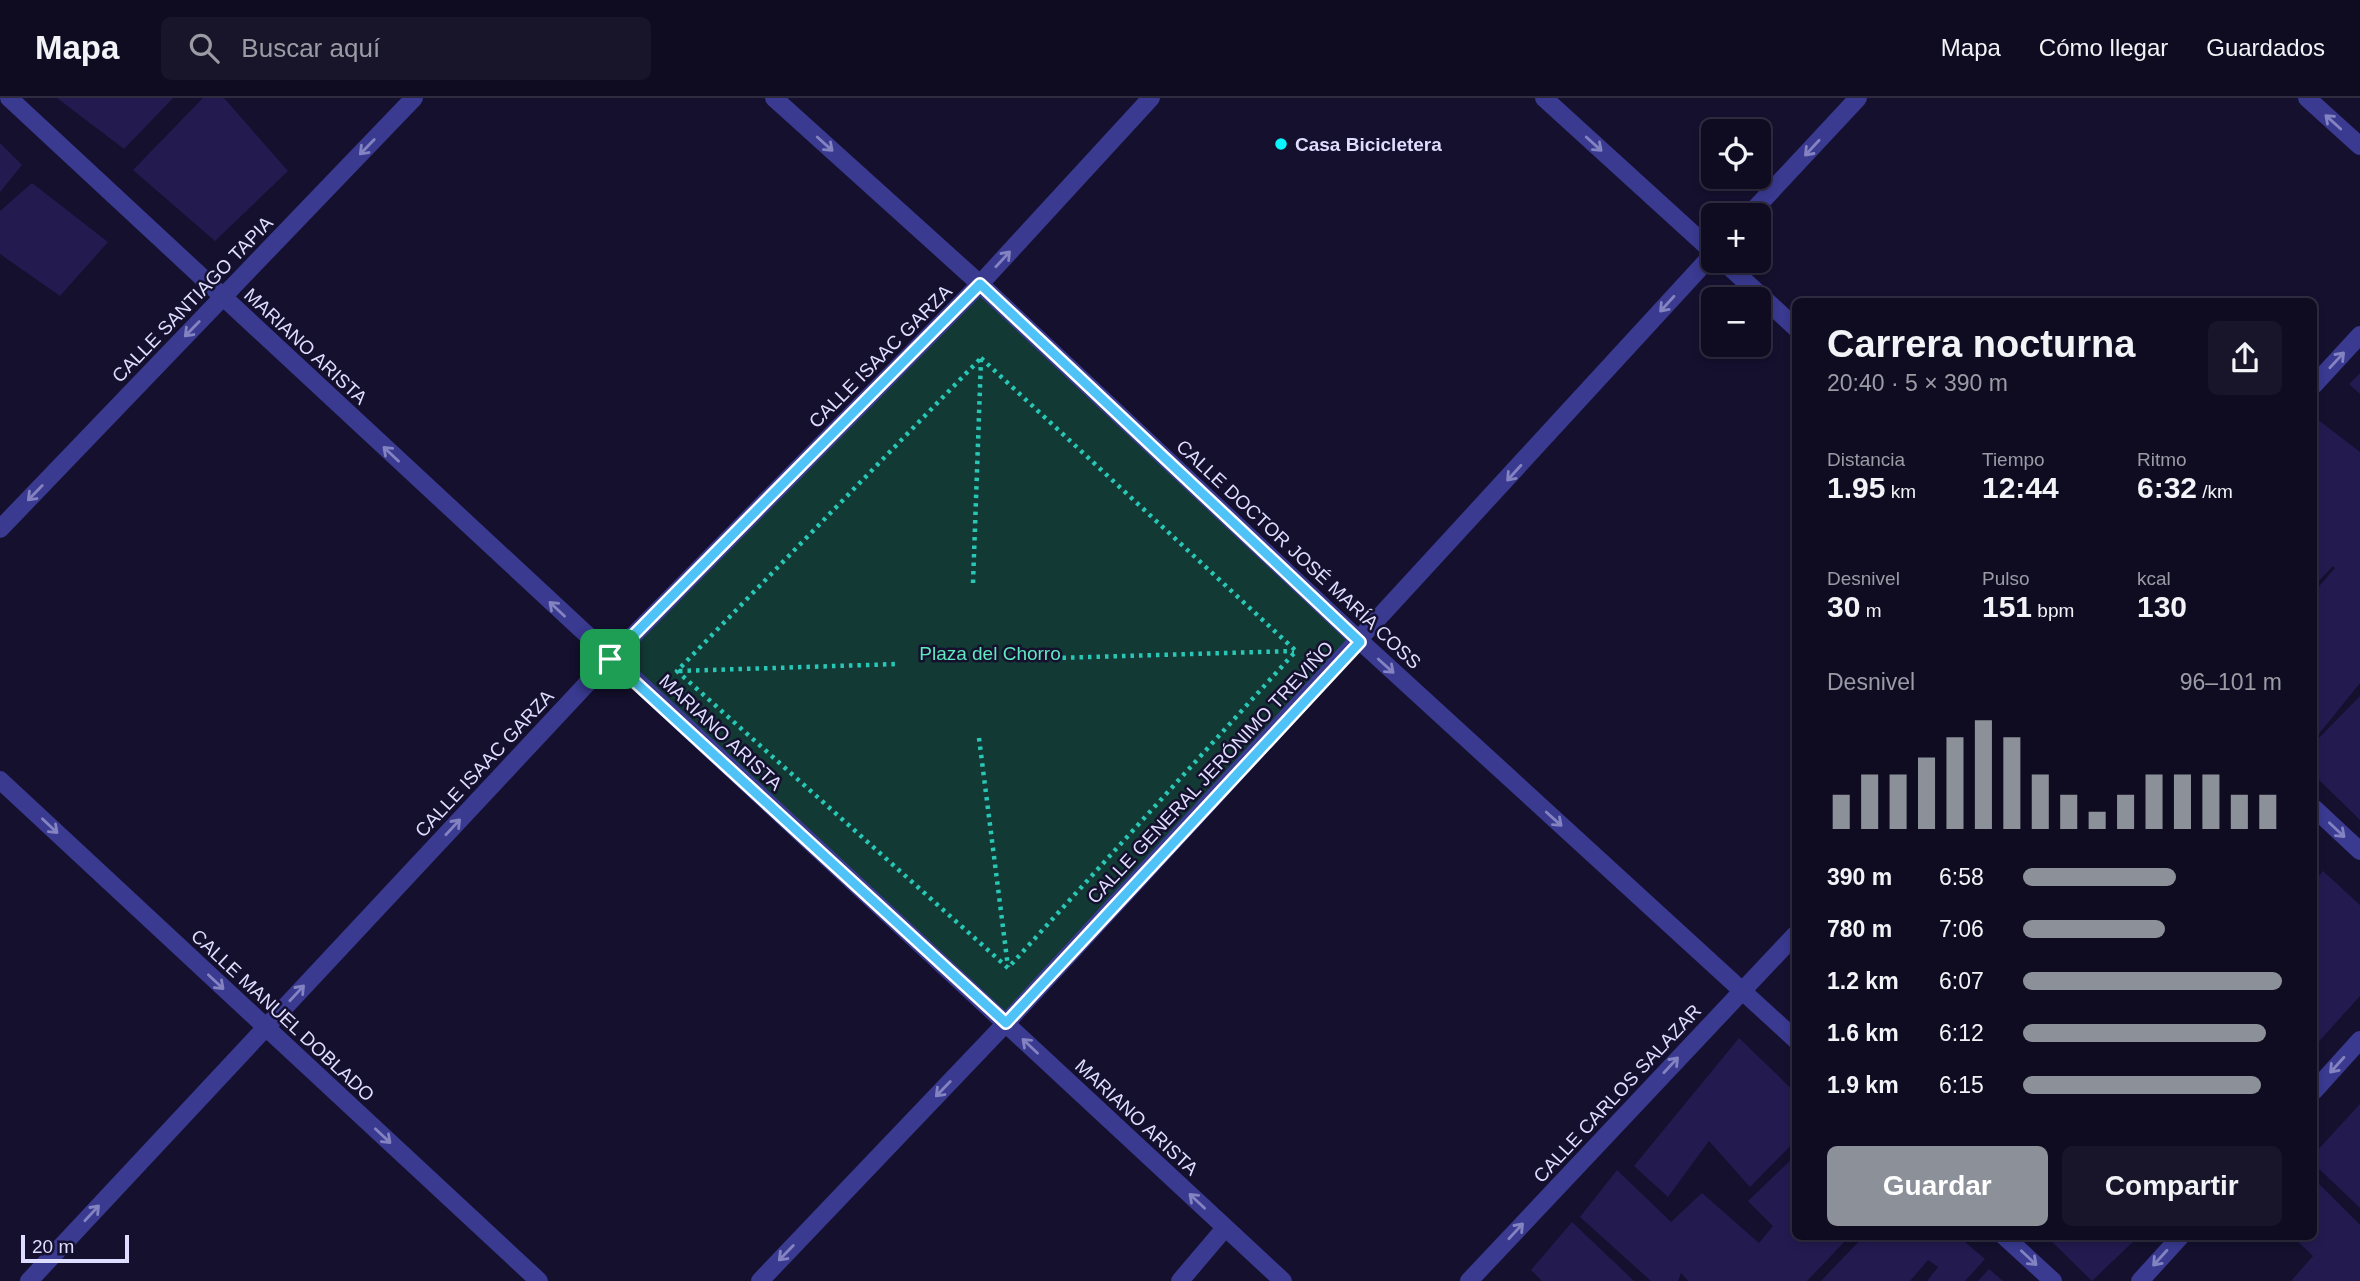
<!DOCTYPE html>
<html lang="es">
<head>
<meta charset="utf-8">
<style>
	body { margin:0; font-family:Helvetica,sans-serif; background:#18152a; color:#f1f3f6; height:100vh; display:flex; flex-direction:column; font-size:26px; white-space:nowrap }
	* { box-sizing:border-box; margin:0 }
	p { font-size:23px; color:#9b9ba5 }
	.icon { flex:none; width:38px; height:38px; fill:none; stroke:currentColor; stroke-width:2; stroke-linecap:round; stroke-linejoin:round }
	.map { position:relative; flex:1; overflow:hidden }
	.sheet { position:absolute; left:1792px; top:200px; width:525px; height:942px; display:flex; flex-direction:column; background:#0f0c22; border-radius:10px; box-shadow:0 4px 10px #0003,0 0 0 2px #2f2c40 }
	.sheet>* { flex:none }
	.fabs { position:absolute; left:1701px; top:21px; display:grid; gap:14px }
	.fabs a { display:grid; place-items:center; width:70px; height:70px; border-radius:10px; background:#0f0c22; box-shadow:0 4px 10px #0003,0 0 0 2px #2f2c40; font-size:35px }
	.scale { position:absolute; left:21px; bottom:18px; width:108px; box-sizing:border-box; padding-left:7px; border:4px solid #dfddff; border-top:0; font-size:19px; line-height:24px; white-space:nowrap; color:#dfddff; -webkit-text-stroke:5px #14102e; paint-order:stroke }
	.pin { position:absolute; display:grid; place-items:center; width:60px; height:60px; color:#fff; margin:-30px; border-radius:14px; box-shadow:0 4px 10px #0006 }
	.round { display:grid; place-items:center; flex:none; width:74px; height:74px; border-radius:10px; background:#18152a }
	.overview { display:flex; align-items:center; justify-content:space-between; height:119px; padding:0 35px }
	h1 { font-size:38px; font-weight:700; line-height:52px }
	.stats { display:grid; grid-template-columns:repeat(3,1fr); gap:10px; height:119px; padding:7px 35px }
	.stats div { display:grid; align-content:center }
	.stats b { font-size:30px; font-weight:700 }
	.stats small { font-size:19px; font-weight:400 }
	.stats p { font-size:19px }
	.chart { height:196px; padding:14px 35px }
	.chart p { display:flex; justify-content:space-between }
	.chart svg { width:100%; height:126px; margin-top:7px; stroke:#8c9099; stroke-width:6 }
	.button { display:flex; gap:14px; margin-top:auto; padding:14px 35px }
	.button a { flex:1; height:80px; border-radius:10px; background:#8c9099; color:#fff; font-size:28px; font-weight:700; line-height:80px; text-align:center }
	.button a+a { background:#18152a; color:#f1f3f6 }
	ul { padding:0 35px; list-style:none; font-size:23px }
	li { display:grid; grid-template-columns:112px 84px 1fr; align-items:center; height:52px }
	li i { height:18px; border-radius:9px; background:#8c9099 }
	header { display:flex; align-items:center; gap:42px; box-sizing:border-box; height:98px; padding:0 35px; background:#0f0c22; border-bottom:2px solid #2f2c40 }
	header strong { font-size:33px }
	nav { display:flex; gap:38px; margin-inline-start:auto; font-size:24px }
	.search { width:490px; height:63px; background:#18152a; display:flex; align-items:center; gap:18px; box-sizing:border-box; padding:0 24px; border-radius:10px; color:#9b9ba5; font-size:26px }
	.map>svg:first-child { display:block }
</style>
</head>
<body>
<header>
<strong>Mapa</strong>
<div class="search"><svg class="icon" aria-label="search" viewBox="0 0 24 24"><circle cx="10" cy="10" r="6"/><path d="M15 15l6 6"/></svg>Buscar aquí</div>
<nav><a>Mapa</a><a>Cómo llegar</a><a>Guardados</a></nav>
</header>
<div class="map">
<svg width="2360" height="1183" viewBox="0 0 2360 1183">
	<rect width="100%" height="100%" fill="#14102e"/>
	<!-- green -->
	<path fill="#133935" d="M980,186L1360,543L1006,925L610,561Z"/>
	<!-- building -->
	<path fill="#231b50" d="M57,0H173L124,51Z
		M203,0H224L288,73L215,143L133,72Z
		M0,45L22,67L0,94Z
		M32,85L108,144L60,198L0,156V113Z
		M2360,275V296L2349,286Z
		M2317,321L2360,354V585L2314,642V494L2335,470L2333,468L2314,488V325Z
		M2360,598V722L2314,677V645Z
		M2323,773L2360,807V898L2314,949V784Z
		M1739,940L1796,995V1042L1750,1089L1709,1043L1668,1099L1634,1068Z
		M2360,1006V1110L2314,1066V1056Z
		M1796,1057V1138H1850L1807,1183H1688L1681,1175L1678,1183H1651L1580,1119L1617,1072L1671,1124L1702,1095L1759,1145L1773,1128L1748,1103Z
		M2314,1081L2360,1127V1183H2291L2313,1158L2292,1138H2314Z
		M1572,1124L1634,1183H1542L1531,1172Z
		M1864,1138H1958L1985,1161L1965,1183H1927L1938,1169L1928,1162L1910,1183H1821Z
		M2051,1138H2139L2092,1183L2048,1140Z
		M1989,1171L2003,1183H1978Z"/>
	<g fill="none" stroke-linecap="round" stroke-linejoin="round">
		<!-- path -->
		<path stroke="#29c7b5" stroke-width="4.5" stroke-dasharray="3.5 5" stroke-linecap="butt" d="M981,260L1296,553L1008,870L677,573Z
			M973,485L981,261
			M1054,560L1294,553
			M679,573L898,566
			M979,640L1008,869"/>
		<!-- service -->
		<path stroke="#393a90" stroke-width="18" d="M1180,1183L1225,1130"/>
		<!-- minor -->
		<path stroke="#393a90" stroke-width="18" d="M9,0L1283,1183
			M774,0L980,186L1360,543L1796,942
			M1544,0L1713,154
			M2307,0L2360,48
			M1749,117L1858,0
			M1723,163L1796,230
			M2314,287L2360,237
			M0,431L414,0
			M0,682L539,1183
			M2314,710L2360,753
			M2314,993L2360,942
			M2004,1138L2053,1183
			M29,1183L610,561L980,186L1151,0
			M760,1183L1006,925L1713,156
			M1469,1183L1796,836
			M2140,1183L2181,1138"/>
	</g>
	<!-- one-way arrows -->
	<defs><path id="oneway-shaft" d="M-6 0H5M1.5-3L5.5 0L1.5 3" fill="none" stroke-width="1.6" stroke-linecap="round" stroke-linejoin="round" transform="scale(1.75)"/></defs>
	<g stroke="#8483c2">
		<use href="#oneway-shaft" transform="translate(2333 24) rotate(-138)"/>
		<use href="#oneway-shaft" transform="translate(825 46) rotate(42)"/>
		<use href="#oneway-shaft" transform="translate(1594 46) rotate(42)"/>
		<use href="#oneway-shaft" transform="translate(367 49) rotate(134)"/>
		<use href="#oneway-shaft" transform="translate(1812 50) rotate(133)"/>
		<use href="#oneway-shaft" transform="translate(1003 161) rotate(-47)"/>
		<use href="#oneway-shaft" transform="translate(1667 206) rotate(132)"/>
		<use href="#oneway-shaft" transform="translate(192 231) rotate(134)"/>
		<use href="#oneway-shaft" transform="translate(2337 262) rotate(-47)"/>
		<use href="#oneway-shaft" transform="translate(391 356) rotate(-137)"/>
		<use href="#oneway-shaft" transform="translate(1514 375) rotate(132)"/>
		<use href="#oneway-shaft" transform="translate(35 395) rotate(134)"/>
		<use href="#oneway-shaft" transform="translate(557 511) rotate(-137)"/>
		<use href="#oneway-shaft" transform="translate(1386 568) rotate(42)"/>
		<use href="#oneway-shaft" transform="translate(1554 721) rotate(42)"/>
		<use href="#oneway-shaft" transform="translate(50 728) rotate(43)"/>
		<use href="#oneway-shaft" transform="translate(453 729) rotate(-47)"/>
		<use href="#oneway-shaft" transform="translate(2337 732) rotate(43)"/>
		<use href="#oneway-shaft" transform="translate(216 884) rotate(43)"/>
		<use href="#oneway-shaft" transform="translate(297 895) rotate(-47)"/>
		<use href="#oneway-shaft" transform="translate(1030 948) rotate(-137)"/>
		<use href="#oneway-shaft" transform="translate(1671 967) rotate(-47)"/>
		<use href="#oneway-shaft" transform="translate(2337 967) rotate(132)"/>
		<use href="#oneway-shaft" transform="translate(943 991) rotate(134)"/>
		<use href="#oneway-shaft" transform="translate(383 1038) rotate(43)"/>
		<use href="#oneway-shaft" transform="translate(1197 1103) rotate(-137)"/>
		<use href="#oneway-shaft" transform="translate(92 1115) rotate(-47)"/>
		<use href="#oneway-shaft" transform="translate(1516 1133) rotate(-47)"/>
		<use href="#oneway-shaft" transform="translate(786 1155) rotate(134)"/>
		<use href="#oneway-shaft" transform="translate(2029 1160) rotate(43)"/>
		<use href="#oneway-shaft" transform="translate(2160 1160) rotate(132)"/>
	</g>
	<g fill="none" stroke-linecap="round" stroke-linejoin="round">
		<!-- route casing -->
		<g stroke="#fff" stroke-width="14">
			<path id="route" d="M980,186L1360,544L1006,925L610,561Z"/>
		</g>
		<!-- route -->
		<use href="#route" stroke="#4fc3f7" stroke-width="9"/>
	</g>
	<!-- markers -->
	<circle fill="#09f4ff" stroke="#14102e" stroke-width="2.5" cx="1281" cy="46" r="7"/>
	<g text-anchor="middle" stroke-width="5" stroke-linejoin="round" paint-order="stroke">
		<!-- poi labels -->
		<g font-size="19" font-weight="bold" fill="#dfddff" stroke="#14102e" text-anchor="start">
			<text x="1295" y="53">Casa Bicicletera</text>
		</g>
		<!-- street labels -->
		<g font-size="19" fill="#dfddff" stroke="#14102e">
			<text transform="translate(192 201) rotate(-46)" y="7">CALLE SANTIAGO TAPIA</text>
			<text transform="translate(306 248) rotate(43)" y="7">MARIANO ARISTA</text>
			<text transform="translate(880 258) rotate(-45)" y="7">CALLE ISAAC GARZA</text>
			<text transform="translate(1299 456) rotate(43)" y="7">CALLE DOCTOR JOSÉ MARÍA COSS</text>
			<text transform="translate(721 634) rotate(43)" y="7">MARIANO ARISTA</text>
			<text transform="translate(484 665) rotate(-47)" y="7">CALLE ISAAC GARZA</text>
			<text transform="translate(1210 674) rotate(-47)" y="7">CALLE GENERAL JERÓNIMO TREVIÑO</text>
			<text transform="translate(283 917) rotate(43)" y="7">CALLE MANUEL DOBLADO</text>
			<text transform="translate(1617 995) rotate(-47)" y="7">CALLE CARLOS SALAZAR</text>
			<text transform="translate(1137 1019) rotate(43)" y="7">MARIANO ARISTA</text>
		</g>
		<!-- park labels -->
		<g font-size="19" fill="#60e8bf" stroke="#14102e">
			<text x="990" y="562">Plaza del Chorro</text>
		</g>
	</g>
</svg>
<div class="fabs">
<a><svg class="icon" aria-label="locate" viewBox="0 0 24 24"><circle cx="12" cy="12" r="6"/><path d="M12 2v4M12 18v4M2 12h4M18 12h4"/></svg></a>
<a>+</a>
<a>−</a>
</div>
<div class="scale">20 m</div>
<div class="pin" style="left:610px;top:561px;background:#1e9e55"><svg class="icon" aria-label="arrive" viewBox="0 0 24 24"><path d="M6 21V4h12l-3 4 3 4H6"/></svg></div>
<section class="sheet">
<div class="overview"><div><h1>Carrera nocturna</h1><p>20:40 · 5 × 390 m</p></div><a class="round"><svg class="icon" aria-label="share" viewBox="0 0 24 24"><path d="M12 15V3M7 8l5-5 5 5M5 13v7h14v-7"/></svg></a></div>
<div class="stats">
<div><p>Distancia</p><b>1.95<small> km</small></b></div>
<div><p>Tiempo</p><b>12:44</b></div>
<div><p>Ritmo</p><b>6:32<small> /km</small></b></div>
</div>
<div class="stats">
<div><p>Desnivel</p><b>30<small> m</small></b></div>
<div><p>Pulso</p><b>151<small> bpm</small></b></div>
<div><p>kcal</p><b>130</b></div>
</div>
<div class="chart"><p><span>Desnivel</span>96–101 m</p>
<svg viewBox="0 0 160 44" preserveAspectRatio="none"><path d="M5 44V32M15 44V25M25 44V25M35 44V19M45 44V12M55 44V6M65 44V12M75 44V25M85 44V32M95 44V38M105 44V32M115 44V25M125 44V25M135 44V25M145 44V32M155 44V32"/></svg>
</div>
<ul>
<li><b>390 m</b>6:58<i style="width:59%"></i></li>
<li><b>780 m</b>7:06<i style="width:55%"></i></li>
<li><b>1.2 km</b>6:07<i style="width:100%"></i></li>
<li><b>1.6 km</b>6:12<i style="width:94%"></i></li>
<li><b>1.9 km</b>6:15<i style="width:92%"></i></li>
</ul>
<div class="button"><a>Guardar</a><a>Compartir</a></div>
</section>
</div>
</body>
</html>
